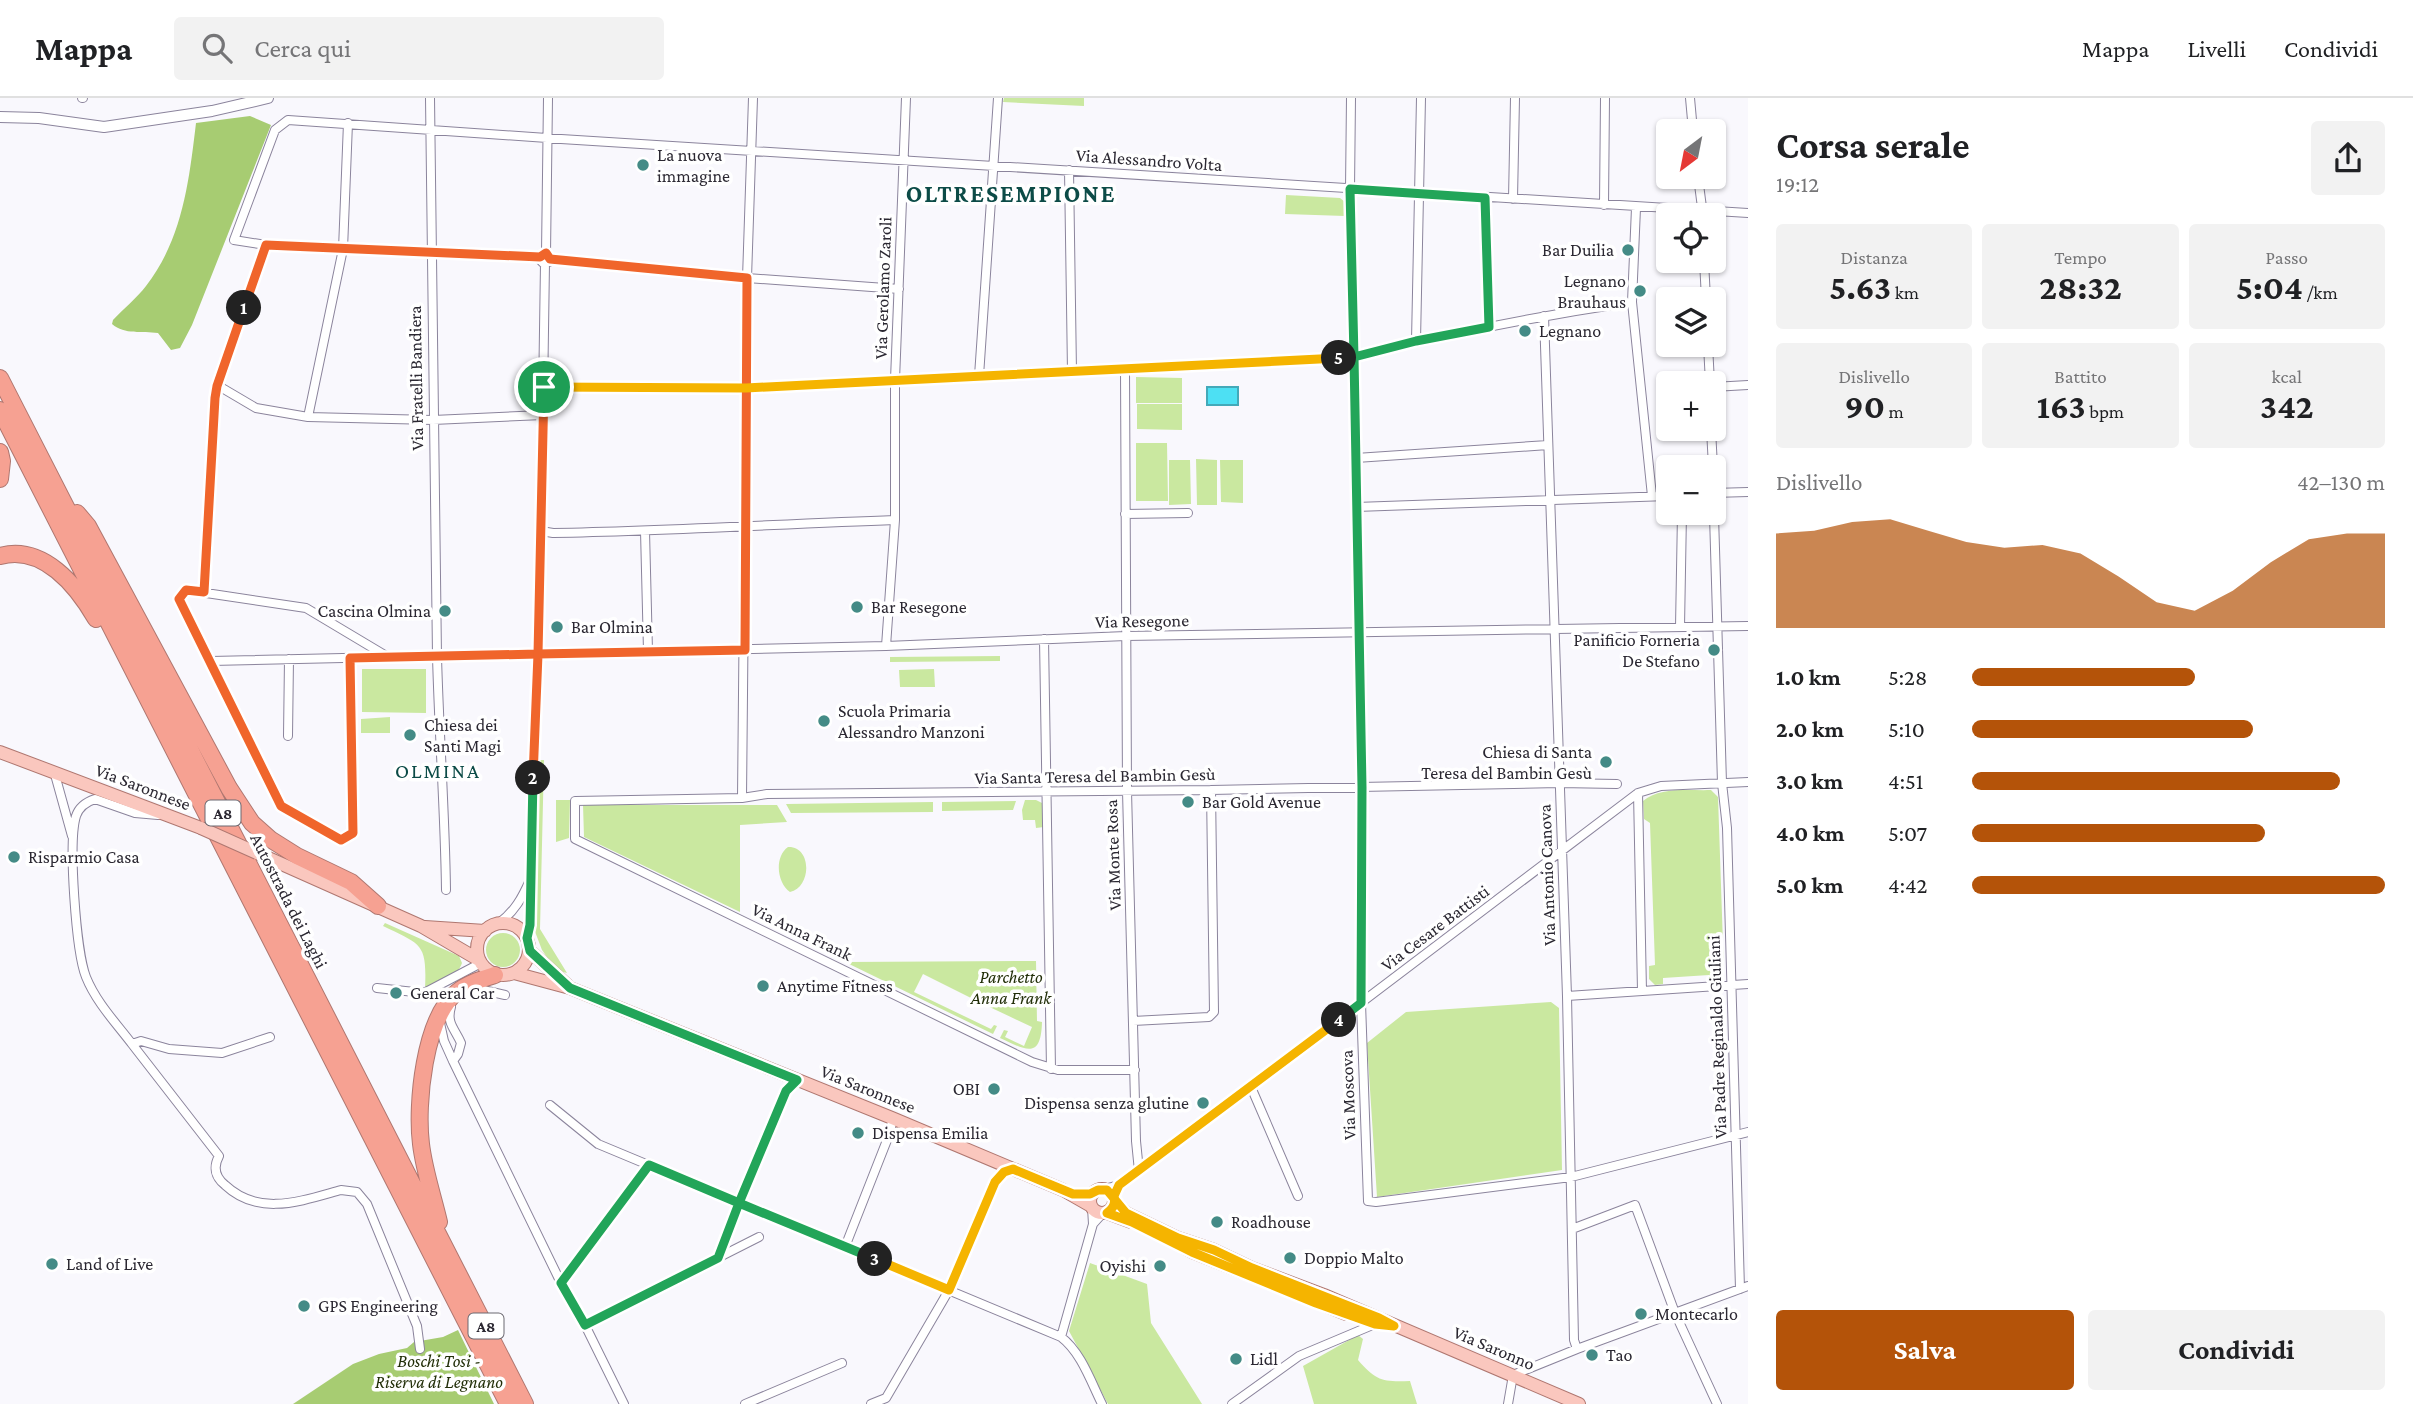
<!DOCTYPE html>
<html lang="it">
<head>
<meta charset="utf-8">
<style>
	body { margin:0; font-family:"Crimson Pro",serif; background:#f2f2f2; color:#202124; height:100vh; display:flex; flex-direction:column; font-size:26px; white-space:nowrap }
	* { box-sizing:border-box; margin:0 }
	p { font-size:23px; color:#757577 }
	.icon { flex:none; width:38px; height:38px; fill:none; stroke:currentColor; stroke-width:2; stroke-linecap:round; stroke-linejoin:round }
	.map { position:relative; flex:1; overflow:hidden }
	.panel { display:flex; flex-direction:column; background:#fff; width:665px }
	.panel>* { flex:none }
	.needle { width:46px; rotate:212deg }
	.tools { position:absolute; left:1656px; top:21px; display:grid; gap:14px }
	.tools a { display:grid; place-items:center; width:70px; height:70px; border-radius:7px; background:#fff; box-shadow:0 2px 5px #0004; font-size:35px }
	.pin { position:absolute; display:grid; place-items:center; width:60px; height:60px; color:#fff; margin:-30px; border:4px solid #fff; border-radius:50%; box-shadow:0 2px 7px #0007 }
	.km { position:absolute; width:35px; height:35px; margin:-18px; border-radius:50%; background:#222; color:#fff; font-size:19px; line-height:35px; text-align:center }
	.round { display:grid; place-items:center; flex:none; width:74px; height:74px; border-radius:7px; background:#f2f2f2 }
	.overview { display:flex; align-items:center; justify-content:space-between; height:119px; padding:0 28px }
	h1 { font-size:38px; font-weight:700; line-height:52px }
	.stats { display:grid; grid-template-columns:repeat(3,1fr); gap:10px; height:119px; padding:7px 28px }
	.stats div { display:grid; align-content:center; border-radius:7px; background:#f2f2f2; text-align:center }
	.stats b { font-size:35px; font-weight:700 }
	.stats small { font-size:19px; font-weight:400 }
	.stats p { font-size:19px }
	.chart { height:196px; padding:14px 28px }
	.chart p { display:flex; justify-content:space-between }
	.chart svg { width:100%; height:126px; margin-top:7px; fill:#b45309; opacity:.7 }
	.action { display:flex; gap:14px; margin-top:auto; padding:14px 28px }
	.action a { flex:1; height:80px; border-radius:7px; background:#b45309; color:#fff; font-size:28px; font-weight:700; line-height:80px; text-align:center }
	.action a+a { background:#f2f2f2; color:#202124 }
	ul { padding:0 28px; list-style:none; font-size:23px }
	li { display:grid; grid-template-columns:112px 84px 1fr; align-items:center; height:52px }
	li i { height:18px; border-radius:9px; background:#b45309 }
	header { display:flex; align-items:center; gap:42px; box-sizing:border-box; height:98px; padding:0 35px; background:#fff; border-bottom:2px solid #e0e0e0 }
	header strong { font-size:33px }
	nav { display:flex; gap:38px; margin-inline-start:auto; font-size:24px }
	.search { width:490px; height:63px; background:#f2f2f2; display:flex; align-items:center; gap:18px; box-sizing:border-box; padding:0 24px; border-radius:7px; color:#757577; font-size:26px }
	main { display:flex; flex:1; min-height:0 }
	.map>svg:first-child { display:block }
</style>
</head>
<body>
<header>
<strong>Mappa</strong>
<div class="search"><svg class="icon" aria-label="search" viewBox="0 0 24 24"><circle cx="10" cy="10" r="6"/><path d="M15 15l6 6"/></svg>Cerca qui</div>
<nav><a>Mappa</a><a>Livelli</a><a>Condividi</a></nav>
</header>
<main>
<div class="map">
<svg width="1748" height="1306" viewBox="0 0 1748 1306">
	<rect width="100%" height="100%" fill="#f9f8fd"/>
	<!-- green -->
	<path fill="#cae8a0" d="M1004,0H1084V8L1003,4Z
		M1286,97L1340,100L1345,104V118L1285,116Z
		M1136,279L1182,280V305H1136Z
		M1137,306H1182V332L1137,331Z
		M1136,345H1167L1168,403H1136Z
		M1196,361L1217,362V407H1197Z
		M1169,362H1190L1191,406L1169,407Z
		M1220,362H1243V405L1221,404Z
		M1000,558V563L890,564V559Z
		M362,571H426V615L362,614Z
		M934,571L935,589H900L899,572Z
		M390,619V635H361V621Z
		M538,662H544L540,831L567,875L556,872L542,852L534,831Z
		M1711,692L1718,699L1724,876L1719,883L1710,884L1709,877L1663,880V886L1655,887L1649,881V868L1655,867L1650,725L1644,721L1643,703C1661,688 1689,693 1711,692Z
		M556,702H570L569,740L556,744Z
		M1025,702H1036L1044,706V729L1036,730L1035,722H1023L1022,712Z
		M1016,703L1013,712L942,713V704Z
		M933,704V714L791,715L786,706Z
		M583,707H777L787,724L740,727V814L584,739Z
		M788,749C812,748 812,789 790,794C777,785 774,759 788,749Z
		M385,825L459,858L462,865C457,880 438,884 425,891C427,845 422,847 383,828Z
		M486 852a17 17 0 1 1 34 0a17 17 0 1 1-34 0Z
		M1036,863L1037,923L1042,924C1041,962 1026,952 1000,940L1004,932L1008,933L1005,939L1024,948L1032,929L979,904L975,908L969,906L971,900L923,876L914,894L991,931L994,927L997,928L993,936L845,864Z
		M1551,904L1559,910L1562,1072L1377,1099L1367,945L1406,914Z
		M1090,1165L1147,1186L1151,1225L1202,1306H1108L1069,1233Z
		M1358,1237L1363,1241L1358,1262C1376,1283 1383,1284 1410,1283L1417,1306H1314L1303,1268Z"/>
	<!-- forest -->
	<path fill="#a7cc72" d="M250,18L271,27L192,227L180,250L171,252L158,235C142,233 125,237 112,226L113,222C124,210 136,201 146,188C183,140 189,83 196,25Z
		M458,1232L494,1306H293L353,1266L379,1256L407,1250L414,1244L443,1239Z"/>
	<!-- water -->
	<path fill="#4de0f3" stroke="#43a9b9" stroke-width="2" d="M1207,289H1238V307H1207Z"/>
	<g fill="none" stroke-linecap="round" stroke-linejoin="round">
		<!-- minor casing -->
		<g stroke="#8b849c" stroke-width="10">
			<path id="minor" d="M82,0H83
				M430,0C431,186 433,372 437,558C439,636 445,714 446,792
				M1351,0L1350,91L1362,689L1361,905L1368,1103L1376,1104L1571,1079L1748,1034
				M1690,0L1693,33
				M1069,72L1072,274
				M1698,79L1703,117
				M1485,100L1489,229
				M1513,101L1515,0
				M1604,107L1605,0
				M1636,110L1632,204L1652,398
				M546,155L540,158L541,163L543,165L549,164L551,159L546,155L548,0
				M540,159L266,147L234,142L275,32L288,22L561,41L1748,115
				M550,161L747,180L899,191
				M1704,163L1706,201
				M1544,218L1567,898L1574,1242L1577,1251
				M1416,243L1421,0
				M1708,247L1710,285
				M1125,272L1127,693L1136,1043L1139,1073
				M979,278L998,0
				M217,287L256,310L308,319L433,322L543,317
				M544,289L746,290L1354,259C1446,236 1539,218 1632,204
				M1713,289L1748,287
				M308,319L343,151L348,25
				M1711,331L1713,369
				M1356,360L1548,347
				M1713,384L1722,685L1727,730L1740,1191
				M1713,395L1748,394
				M1356,409L1668,398
				M1125,416L1188,415
				M541,433L553,435C667,433 781,426 895,422
				M645,433L648,553
				M204,493L215,300L217,287L266,147
				M1680,529L1682,415
				M1044,541L1051,971
				M886,548L895,422V282L906,0
				M350,560L353,735L341,742L281,708L179,501L186,492L306,510L388,559
				M211,563L886,548L1126,538L1748,528
				M288,638L289,561
				M54,673L72,738
				M1638,695L1642,893
				M742,700L747,180L753,0
				M158,717L135,715L95,701C86,704 79,709 76,718C68,744 76,854 86,879C96,904 116,925 132,946L141,943L169,951L222,955L270,939
				M499,825C515,813 522,800 530,782
				M527,840L530,827V782L541,433L545,165
				M377,890L424,895L481,865
				M465,896L483,892L505,897
				M1567,898L1748,886
				M451,909C446,925 455,931 461,945L458,956L453,963
				M1133,923L1209,919L1214,914L1211,692
				M440,925L444,943L453,963L561,1185L585,1227L624,1306
				M132,946L219,1058C213,1069 215,1079 225,1087C259,1119 301,1103 341,1092L357,1094L367,1106L417,1228L420,1251
				M1135,972H1058L1032,964L575,741V703L742,700L767,696L1211,692L1559,685L1617,686
				M1251,989L1298,1098
				M550,1007L598,1046L1061,1239C1081,1254 1091,1284 1102,1306
				M1104,1091L1119,1087L1139,1073L1638,695L1661,688L1748,684
				M1092,1110L1093,1126L1103,1115
				M1572,1131L1635,1107L1675,1215L1717,1306
				M845,1149L891,1032L892,1020
				M718,1160L786,993L797,982
				M561,1185L649,1067
				M585,1227L759,1139
				M1061,1239L1093,1126
				M745,1306L842,1265
				M871,1306L886,1300L949,1192L995,1084L1004,1074L1012,1071
				M1232,1306L1299,1258L1375,1226
				M1508,1306L1513,1277L1577,1251L1748,1188"/>
		</g>
		<!-- tertiary casing -->
		<g stroke="#8b849c" stroke-width="12">
			<path id="tertiary" d="M0,19L39,20L104,29L212,13L268,0"/>
		</g>
		<!-- primary casing -->
		<g stroke="#af7770" stroke-width="14">
			<path id="primary" d="M0,654L201,730
				M257,755L421,828L479,862
				M477 851a26 26 0 1 1 52 0a26 26 0 1 1-52 0Z
				M425,829L485,833
				M530,853L567,887
				M514,875L570,890L892,1020L1063,1092L1091,1108
				M1090 1103a12 12 0 1 1 24 0a12 12 0 1 1-24 0Z
				M1115,1103L1126,1115L1178,1140L1214,1152L1252,1170L1324,1197L1579,1306
				M1107,1115L1131,1124
				M1176,1145L1192,1154L1242,1174
				M1285,1191L1346,1216"/>
		</g>
		<!-- motorway casing -->
		<g stroke="#af7770" stroke-width="18">
			<path id="motorway" d="M0,280L525,1306
				M0,312L508,1306
				M0,354L2,363L0,381
				M77,415L88,428L229,690L252,725L270,741L297,758L351,784L378,808
				M0,458C43,446 77,488 96,521
				M439,1124C433,1098 424,1072 421,1046C416,1007 424,920 457,894C468,885 482,881 495,877"/>
		</g>
		<!-- minor -->
		<use href="#minor" stroke="#fff" stroke-width="8"/>
		<!-- tertiary -->
		<use href="#tertiary" stroke="#fff" stroke-width="10"/>
		<!-- primary -->
		<use href="#primary" stroke="#fac7be" stroke-width="12"/>
		<!-- motorway -->
		<use href="#motorway" stroke="#f6a192" stroke-width="16"/>
		<!-- primary-bridge casing -->
		<g stroke="#af7770" stroke-width="14" stroke-linecap="butt">
			<path id="primary-bridge" d="M201,730L257,755"/>
		</g>
		<!-- primary-bridge -->
		<use href="#primary-bridge" stroke="#fac7be" stroke-width="12"/>
	</g>
	<g fill="none" stroke-linecap="round" stroke-linejoin="round">
		<!-- split-1 casing -->
		<g stroke="#fff" stroke-width="14">
			<path id="split-1" d="M244,210L217,288L215,300L204,494L186,492L179,501L281,708L341,742L353,735L350,560L538,556L544,289"/>
		</g>
		<!-- split-2 casing -->
		<g stroke="#fff" stroke-width="14">
			<path id="split-2" d="M244,210L266,147L540,159L546,155L550,161L747,180L745,552L538,556L533,680"/>
		</g>
		<!-- split-3 casing -->
		<g stroke="#fff" stroke-width="14">
			<path id="split-3" d="M533,680L530,827L527,840L530,853L570,890L797,982L786,993L739,1105L649,1067L561,1185L585,1227L718,1160L739,1105L875,1161"/>
		</g>
		<!-- split-4 casing -->
		<g stroke="#fff" stroke-width="14">
			<path id="split-4" d="M875,1161L949,1192L995,1084L1004,1074L1013,1071L1073,1096H1090L1098,1092H1107L1126,1115L1178,1140L1214,1152L1252,1170L1379,1220L1394,1228L1375,1226L1316,1205L1192,1154L1132,1124L1107,1115C1113,1111 1116,1105 1114,1098L1119,1087L1339,922"/>
		</g>
		<!-- split-5 casing -->
		<g stroke="#fff" stroke-width="14">
			<path id="split-5" d="M1339,260L1354,259L1350,91L1485,100L1489,229L1416,243L1354,259L1362,689L1361,905L1339,922"/>
		</g>
		<!-- split-6 casing -->
		<g stroke="#fff" stroke-width="14">
			<path id="split-6" d="M544,289L746,290L1339,260"/>
		</g>
		<!-- split-1 -->
		<use href="#split-1" stroke="#f0652b" stroke-width="9"/>
		<!-- split-2 -->
		<use href="#split-2" stroke="#f0652b" stroke-width="9"/>
		<!-- split-3 -->
		<use href="#split-3" stroke="#22a559" stroke-width="9"/>
		<!-- split-4 -->
		<use href="#split-4" stroke="#f5b400" stroke-width="9"/>
		<!-- split-5 -->
		<use href="#split-5" stroke="#22a559" stroke-width="9"/>
		<!-- split-6 -->
		<use href="#split-6" stroke="#f5b400" stroke-width="9"/>
	</g>
	<!-- markers -->
	<g fill="#448b86" stroke="#fff" stroke-width="2.5">
		<circle cx="643" cy="67" r="7"/>
		<circle cx="1628" cy="152" r="7"/>
		<circle cx="1640" cy="193" r="7"/>
		<circle cx="1525" cy="233" r="7"/>
		<circle cx="857" cy="509" r="7"/>
		<circle cx="445" cy="513" r="7"/>
		<circle cx="557" cy="529" r="7"/>
		<circle cx="1714" cy="552" r="7"/>
		<circle cx="824" cy="623" r="7"/>
		<circle cx="410" cy="637" r="7"/>
		<circle cx="1606" cy="664" r="7"/>
		<circle cx="1188" cy="704" r="7"/>
		<circle cx="14" cy="759" r="7"/>
		<circle cx="763" cy="888" r="7"/>
		<circle cx="396" cy="895" r="7"/>
		<circle cx="994" cy="991" r="7"/>
		<circle cx="1203" cy="1005" r="7"/>
		<circle cx="858" cy="1035" r="7"/>
		<circle cx="1217" cy="1124" r="7"/>
		<circle cx="1290" cy="1160" r="7"/>
		<circle cx="52" cy="1166" r="7"/>
		<circle cx="1160" cy="1168" r="7"/>
		<circle cx="304" cy="1208" r="7"/>
		<circle cx="1641" cy="1216" r="7"/>
		<circle cx="1592" cy="1257" r="7"/>
		<circle cx="1236" cy="1261" r="7"/>
	</g>
	<g text-anchor="middle" stroke-width="7" stroke-linejoin="round" paint-order="stroke">
		<!-- shield labels -->
		<g fill="#fff" stroke="#6b6870" stroke-width="2">
			<rect x="205.5" y="702.5" width="35" height="25" rx="5"/>
			<rect x="468.5" y="1215.5" width="35" height="25" rx="5"/>
		</g>
		<g font-size="16" font-weight="bold" fill="#2b2832">
			<text x="223" y="721">A8</text>
			<text x="486" y="1234">A8</text>
		</g>
		<!-- poi labels -->
		<g font-size="18" fill="#2b2832" stroke="#fff" text-anchor="start">
			<text x="657" y="63">La nuova<tspan x="657" dy="21">immagine</tspan></text>
			<text x="1614" y="158" text-anchor="end">Bar Duilia</text>
			<text x="1626" y="189" text-anchor="end">Legnano<tspan x="1626" dy="21">Brauhaus</tspan></text>
			<text x="1539" y="239">Legnano</text>
			<text x="871" y="515">Bar Resegone</text>
			<text x="431" y="519" text-anchor="end">Cascina Olmina</text>
			<text x="571" y="535">Bar Olmina</text>
			<text x="1700" y="548" text-anchor="end">Panificio Forneria<tspan x="1700" dy="21">De Stefano</tspan></text>
			<text x="838" y="619">Scuola Primaria<tspan x="838" dy="21">Alessandro Manzoni</tspan></text>
			<text x="424" y="633">Chiesa dei<tspan x="424" dy="21">Santi Magi</tspan></text>
			<text x="1592" y="660" text-anchor="end">Chiesa di Santa<tspan x="1592" dy="21">Teresa del Bambin Gesù</tspan></text>
			<text x="1202" y="710">Bar Gold Avenue</text>
			<text x="28" y="765">Risparmio Casa</text>
			<text x="777" y="894">Anytime Fitness</text>
			<text x="410" y="901">General Car</text>
			<text x="980" y="997" text-anchor="end">OBI</text>
			<text x="1189" y="1011" text-anchor="end">Dispensa senza glutine</text>
			<text x="872" y="1041">Dispensa Emilia</text>
			<text x="1231" y="1130">Roadhouse</text>
			<text x="1304" y="1166">Doppio Malto</text>
			<text x="66" y="1172">Land of Live</text>
			<text x="1146" y="1174" text-anchor="end">Oyishi</text>
			<text x="318" y="1214">GPS Engineering</text>
			<text x="1655" y="1222">Montecarlo</text>
			<text x="1606" y="1263">Tao</text>
			<text x="1250" y="1267">Lidl</text>
		</g>
		<!-- street labels -->
		<g font-size="18" fill="#2b2832" stroke="#fff">
			<text transform="translate(1149 62) rotate(4)" y="6">Via Alessandro Volta</text>
			<text transform="translate(883 190) rotate(-88)" y="6">Via Gerolamo Zaroli</text>
			<text transform="translate(416 280) rotate(-91)" y="6">Via Fratelli Bandiera</text>
			<text transform="translate(1142 523) rotate(-1)" y="6">Via Resegone</text>
			<text transform="translate(1095 678) rotate(-1)" y="6">Via Santa Teresa del Bambin Gesù</text>
			<text transform="translate(143 689) rotate(21)" y="6">Via Saronnese</text>
			<text transform="translate(1113 757) rotate(-92)" y="6">Via Monte Rosa</text>
			<text transform="translate(1547 777) rotate(-92)" y="6">Via Antonio Canova</text>
			<text transform="translate(289 803) rotate(63)" y="6">Autostrada dei Laghi</text>
			<text transform="translate(1435 830) rotate(-37)" y="6">Via Cesare Battisti</text>
			<text transform="translate(802 834) rotate(26)" y="6">Via Anna Frank</text>
			<text transform="translate(1717 939) rotate(-92)" y="6">Via Padre Reginaldo Giuliani</text>
			<text transform="translate(868 991) rotate(22)" y="6">Via Saronnese</text>
			<text transform="translate(1348 997) rotate(-92)" y="6">Via Moscova</text>
			<text transform="translate(1494 1250) rotate(23)" y="6">Via Saronno</text>
		</g>
		<!-- park labels -->
		<g font-size="18" font-style="italic" fill="#212e08" stroke="#fff">
			<text x="1011" y="885">Parchetto<tspan x="1011" dy="21">Anna Frank</tspan></text>
			<text x="439" y="1269">Boschi Tosi -<tspan x="439" dy="21">Riserva di Legnano</tspan></text>
		</g>
		<!-- quarter labels -->
		<g font-size="21" letter-spacing="2" fill="#0c4b47" stroke="#fff">
			<text x="438" y="680">OLMINA</text>
		</g>
		<!-- district labels -->
		<g font-size="24" font-weight="bold" letter-spacing="2" fill="#0c4b47" stroke="#fff">
			<text x="1011" y="104">OLTRESEMPIONE</text>
		</g>
	</g>
</svg>
<div class="tools">
<a><svg class="needle" viewBox="-14 -14 28 28"><path d="M0-13l5 13h-10z" fill="#e53935"/><path d="M0 13l5-13h-10z" fill="#757577"/></svg></a>
<a><svg class="icon" aria-label="locate" viewBox="0 0 24 24"><circle cx="12" cy="12" r="6"/><path d="M12 2v4M12 18v4M2 12h4M18 12h4"/></svg></a>
<a><svg class="icon" aria-label="layers" viewBox="0 0 24 24"><path d="M12 4l9 5-9 5-9-5zM3 14l9 5 9-5"/></svg></a>
<a>+</a>
<a>−</a>
</div>
<div class="pin" style="left:544px;top:289px;background:#1e9e55"><svg class="icon" aria-label="arrive" viewBox="0 0 24 24"><path d="M6 21V4h12l-3 4 3 4H6"/></svg></div>
<b class="km" style="left:244px;top:210px">1</b>
<b class="km" style="left:533px;top:680px">2</b>
<b class="km" style="left:875px;top:1161px">3</b>
<b class="km" style="left:1339px;top:922px">4</b>
<b class="km" style="left:1339px;top:260px">5</b>
</div>
<section class="panel">
<div class="overview"><div><h1>Corsa serale</h1><p>19:12</p></div><a class="round"><svg class="icon" aria-label="share" viewBox="0 0 24 24"><path d="M12 15V3M7 8l5-5 5 5M5 13v7h14v-7"/></svg></a></div>
<div class="stats">
<div><p>Distanza</p><b>5.63<small> km</small></b></div>
<div><p>Tempo</p><b>28:32</b></div>
<div><p>Passo</p><b>5:04<small> /km</small></b></div>
</div>
<div class="stats">
<div><p>Dislivello</p><b>90<small> m</small></b></div>
<div><p>Battito</p><b>163<small> bpm</small></b></div>
<div><p>kcal</p><b>342</b></div>
</div>
<div class="chart"><p><span>Dislivello</span>42–130 m</p>
<svg viewBox="0 0 160 44" preserveAspectRatio="none"><path d="M0 44V11L10 10L20 7L30 6L40 10L50 14L60 16L70 15L80 18L90 26L100 35L110 38L120 31L130 21L140 13L150 11L160 11V44z"/></svg>
</div>
<ul>
<li><b>1.0 km</b>5:28<i style="width:54%"></i></li>
<li><b>2.0 km</b>5:10<i style="width:68%"></i></li>
<li><b>3.0 km</b>4:51<i style="width:89%"></i></li>
<li><b>4.0 km</b>5:07<i style="width:71%"></i></li>
<li><b>5.0 km</b>4:42<i style="width:100%"></i></li>
</ul>
<div class="action"><a>Salva</a><a>Condividi</a></div>
</section>
</main>
</body>
</html>
